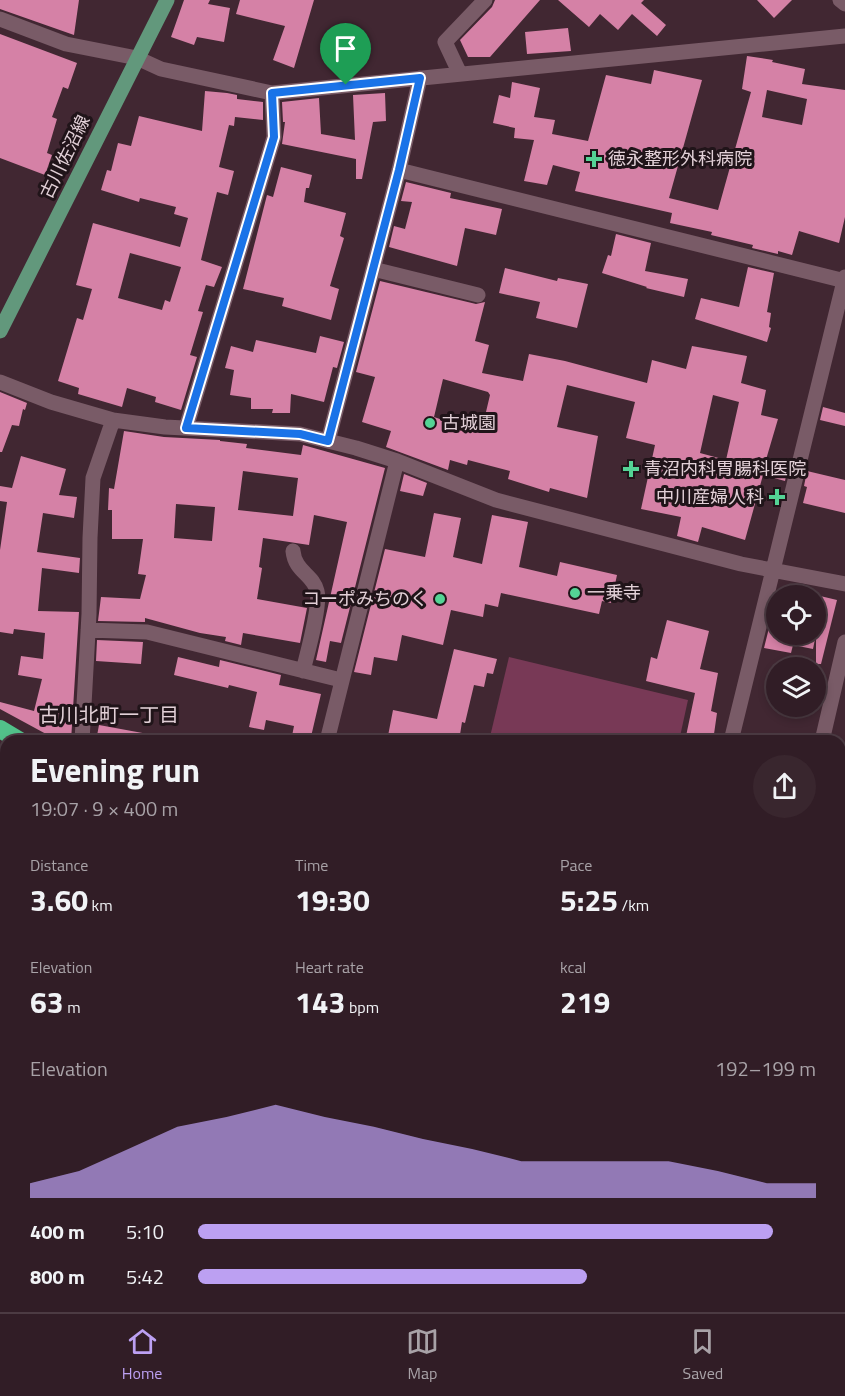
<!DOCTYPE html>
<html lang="en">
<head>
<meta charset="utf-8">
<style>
	body { margin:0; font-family:"Titillium Web","Noto Sans JP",sans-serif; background:#39262e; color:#f1f3f6; height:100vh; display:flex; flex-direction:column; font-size:22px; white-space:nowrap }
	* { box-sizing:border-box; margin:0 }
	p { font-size:20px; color:#a8a2a7 }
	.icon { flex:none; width:33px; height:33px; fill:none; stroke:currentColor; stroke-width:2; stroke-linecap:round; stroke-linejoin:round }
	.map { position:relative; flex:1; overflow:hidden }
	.sheet { position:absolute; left:0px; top:735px; width:846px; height:578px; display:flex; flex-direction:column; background:#311d26; border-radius:18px 18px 0 0; box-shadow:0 3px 9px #0003,0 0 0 2px #4c3b43 }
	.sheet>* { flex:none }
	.fabs { position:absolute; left:766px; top:585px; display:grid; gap:12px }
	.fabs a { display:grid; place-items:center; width:60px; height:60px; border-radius:50%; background:#311d26; box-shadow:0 3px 9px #0003,0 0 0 2px #4c3b43; font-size:30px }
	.pin { position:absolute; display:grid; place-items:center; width:51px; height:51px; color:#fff; margin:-62px -26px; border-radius:50% 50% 50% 0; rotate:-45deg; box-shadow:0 0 6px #0007 }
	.pin .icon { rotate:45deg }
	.round { display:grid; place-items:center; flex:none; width:63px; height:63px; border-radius:32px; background:#39262e }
	.overview { display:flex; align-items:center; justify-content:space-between; height:102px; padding:0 30px }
	h1 { font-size:33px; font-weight:700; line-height:45px }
	.figures { display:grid; grid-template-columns:repeat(3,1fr); gap:9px; height:102px; padding:6px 30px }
	.figures div { display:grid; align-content:center }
	.figures b { font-size:30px; font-weight:700 }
	.figures small { font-size:16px; font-weight:400 }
	.figures p { font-size:16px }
	.chart { height:168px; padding:12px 30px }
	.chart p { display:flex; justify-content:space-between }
	.chart svg { width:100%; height:108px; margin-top:6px; fill:#bca0f2; opacity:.7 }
	ul { padding:0 30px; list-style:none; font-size:20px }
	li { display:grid; grid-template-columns:96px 72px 1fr; align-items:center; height:45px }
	li i { height:15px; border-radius:8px; background:#bca0f2 }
	.dock { display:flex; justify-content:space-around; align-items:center; height:84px; border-top:2px solid #4c3b43; background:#311d26; font-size:16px; color:#a8a2a7 }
	.dock a { display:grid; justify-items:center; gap:3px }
	.dock .active { color:#bca0f2 }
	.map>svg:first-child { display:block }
</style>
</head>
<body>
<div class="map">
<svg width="845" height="1312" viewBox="0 0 845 1312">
	<rect width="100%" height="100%" fill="#412732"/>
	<!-- green -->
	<path fill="#783956" d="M509,657L688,700L679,741H489Z"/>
	<!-- building -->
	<path fill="#d581a6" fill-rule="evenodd" d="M0,0H79L74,35L0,9Z
		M184,0H210L208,4L230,8L224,42L197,37L194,45L171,37Z
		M240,0H314L294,68L273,60L285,26L236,14Z
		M495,0H540L490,57H468L460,40L492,7Z
		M558,0H644L641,3L666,25L657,36L632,14L618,30L600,14L589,27Z
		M757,0H792L774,18Z
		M568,28L571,51L527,54L525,32Z
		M0,34L77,63L68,89L63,87L52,117L57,119L47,153L52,155L45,175L0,158Z
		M747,56L773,60L772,62L805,69L802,84L845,90V217L839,243L799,231L792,255L778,251V254L752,248L753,245L711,235L712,232L670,223L672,213L575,191L580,172L553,165L547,185L524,181L534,140L514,138L515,128L493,123L499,95L510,98L512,82L540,88L534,117L555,120L552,134L588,141L606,75L651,84L654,70L702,80L669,198L718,210L751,92L742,89ZM767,90L807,99L802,125L762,117Z
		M205,91L227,93L237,95V99L263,102V120L235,117L234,126L229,125L219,167L234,171L228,195L217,192L201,260L222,267L214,287L206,285L198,311L203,312L190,355L197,357L181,410L155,402L156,397L127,388L122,407L78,394L79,388L58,381L77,318L83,320L92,289L76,285L93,223L180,247L188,218L174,214L176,207L140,198L139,202L101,190L107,170L111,171L118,143L131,146L139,116L202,131ZM130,253L181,267L170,302L165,300L162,310L118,298Z
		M385,93L386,121L373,122L362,179H356V159L282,144L285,122H283L282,102L319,98L321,134L355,140L353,95Z
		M281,167L312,175L309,188H306L304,202L346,213L340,236L344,238L330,286L339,289L331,320L282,306L284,298L243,289L267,195L273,197Z
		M406,182L451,193L450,198L502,209L496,235L465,228L457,266L389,247L394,226L405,229L412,202L401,201Z
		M616,234L651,243L645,271L688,279L684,297L646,288L647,287L602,273L608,255L611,256Z
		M748,267L774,273L767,312L771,313L769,327L771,328L767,342L695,319L701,298L739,307Z
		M505,268L557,281L558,278L588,284L577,328L536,318L540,302L499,293Z
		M380,281L476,304L485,302L475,341L489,345L482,373L523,381L529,354L565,361L647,383L652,360L686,369L692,346L747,356L741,383L766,390L761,415L778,419L765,463L788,466L785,481L763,475L745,540L702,527L698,542L677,536L681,517L641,509L655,445L626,438L635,402L567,385L557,427L598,436L587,498L550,488L549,492L508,479L510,471L468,460L467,465L450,460L448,470L386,447L391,431L362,422L375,377L356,372ZM443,379L488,392L490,395L481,433L434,417ZM713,395L739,402L726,460L700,453Z
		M320,336L344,342L337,368L333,367L324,402L291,394L290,413H272L273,409H251V398L230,395L234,370L225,368L231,346L253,352L256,340L316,353Z
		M0,392L27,403L25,410L23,409L19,426L12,425L2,452H0Z
		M823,407L845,413V426L820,420Z
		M124,431L164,437L220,440V441L247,444L246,448L301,455L303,445L385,468L341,643L330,641L326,662L316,660L347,522L314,515L309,545L263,538L259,567L262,568L257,599L307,608L300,643L243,633L241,645L225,641L226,637L200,633L145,618V622L98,621L101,597L140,599L146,575L138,574L143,539H112V510H108L109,488L114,489ZM243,471L298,478L293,516L238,510ZM176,504L215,507L212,541L174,538Z
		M21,456L66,469L59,495L77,497L74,518L43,513L37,552L80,558L79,573L42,568L38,611L79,612L71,741H59L0,709V702L34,711L42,679L18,675L21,656L43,659L45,633L14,629L13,634L0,632V550L7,502L0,501V486L12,488Z
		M807,471L845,480V513L803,503L807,487L804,486Z
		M404,474L427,483L423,496L400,491Z
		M434,513L461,518L453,557L482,564L492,515L528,522L519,567L557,576L560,562L617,575L611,603L602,601L599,614L501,593L498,607L485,604L483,617L451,610L443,645L402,635L397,661L374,657L371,675L354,672L385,549L425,557Z
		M816,595L837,600L821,664H816Z
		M775,604H777V634H816L813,649L793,645L791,653L764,648Z
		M667,620L709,631L700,669L718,673L711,711L717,713L713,741H685L695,693L646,681L651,657L657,659Z
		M97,640L143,642L141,664L96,661Z
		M454,649L497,659L493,674L487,673L484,687L474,685L465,723L462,722L459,741H387L393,710L437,719Z
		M178,657L219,667L220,660L281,675L279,685L321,694L310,741H291L294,726L266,720L264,730L249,727L257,692L229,685L228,688L174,675Z
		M99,725L148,734V741H96Z"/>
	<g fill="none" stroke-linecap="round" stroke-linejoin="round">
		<!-- minor -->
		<path stroke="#795b67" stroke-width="15" d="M840,0L845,4
			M0,19L66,44L137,58L161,69L272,93L845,36
			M460,74L445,42L485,0
			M399,170L845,281
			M373,269L478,295
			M0,382L51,402L113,420L165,427L300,434L356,448L397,461L496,500L741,564L845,584
			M186,428L274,137L272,93
			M328,441L399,170L420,78
			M293,551C295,572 313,574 317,591C321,605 307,654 303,671
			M88,630L147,632L341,680
			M82,741L89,614L90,538L93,478L113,420
			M327,741L397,461
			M731,741L845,277
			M822,741L845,642
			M840,894L845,895
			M0,901L6,902
			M0,1003L6,993
			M840,1110L845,1112
			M0,1190L6,1192
			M318,1306L341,1312
			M88,1312L90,1306
			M589,1312L591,1306"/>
		<!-- major -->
		<path stroke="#62987c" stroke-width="15" d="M0,331L167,0"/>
		<!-- highway -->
		<path stroke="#52c18a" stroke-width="18" d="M0,729L20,741
			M685,1312L686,1306"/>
	</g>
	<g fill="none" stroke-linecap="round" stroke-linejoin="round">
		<!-- route casing -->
		<g stroke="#fff" stroke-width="12">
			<path id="route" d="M420,78L399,170L328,441L300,434L186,428L274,137L272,93Z"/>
		</g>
		<!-- route -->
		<use href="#route" stroke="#1a73e8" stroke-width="8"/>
	</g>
	<!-- markers -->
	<g fill="#54d395" stroke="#201419" stroke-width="2">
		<path d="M591 150h6v6h6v6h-6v6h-6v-6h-6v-6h6z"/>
		<circle cx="430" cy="423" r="6"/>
		<path d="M628 460h6v6h6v6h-6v6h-6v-6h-6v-6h6z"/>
		<path d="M774 488h6v6h6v6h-6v6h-6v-6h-6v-6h6z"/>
		<circle cx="575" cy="593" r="6"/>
		<circle cx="440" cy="599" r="6"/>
	</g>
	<g text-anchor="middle" stroke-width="6" stroke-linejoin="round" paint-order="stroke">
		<!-- street labels -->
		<g font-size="18" fill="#e2d0d7" stroke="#201419">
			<text transform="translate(65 157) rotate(-64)" y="6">古川佐沼線</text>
		</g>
		<!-- poi labels -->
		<g font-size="18" fill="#e2d0d7" stroke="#201419" text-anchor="start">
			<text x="608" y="165">徳永整形外科病院</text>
			<text x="442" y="429">古城園</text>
			<text x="644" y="475">青沼内科胃腸科医院</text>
			<text x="764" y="503" text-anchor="end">中川産婦人科</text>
			<text x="587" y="599">一乗寺</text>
			<text x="428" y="605" text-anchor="end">コーポみちのく</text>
		</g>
		<!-- neighbourhood labels -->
		<g font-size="20" fill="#e2d0d7" stroke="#201419">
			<text x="109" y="722">古川北町一丁目</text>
		</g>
	</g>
</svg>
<div class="fabs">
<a><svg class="icon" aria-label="locate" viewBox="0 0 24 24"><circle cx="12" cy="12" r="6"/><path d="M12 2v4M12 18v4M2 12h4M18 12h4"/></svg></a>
<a><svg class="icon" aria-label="layers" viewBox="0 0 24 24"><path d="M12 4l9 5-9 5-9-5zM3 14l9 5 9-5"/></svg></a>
</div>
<div class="pin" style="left:346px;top:85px;background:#1e9e55"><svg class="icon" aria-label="arrive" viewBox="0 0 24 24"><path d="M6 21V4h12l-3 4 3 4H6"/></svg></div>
<section class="sheet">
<div class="overview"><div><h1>Evening run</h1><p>19:07 · 9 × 400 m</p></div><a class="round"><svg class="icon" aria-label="share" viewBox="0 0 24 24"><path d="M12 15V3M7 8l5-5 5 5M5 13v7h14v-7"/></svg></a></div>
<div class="figures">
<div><p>Distance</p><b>3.60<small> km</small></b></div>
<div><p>Time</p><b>19:30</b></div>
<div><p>Pace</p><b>5:25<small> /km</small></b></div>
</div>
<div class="figures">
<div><p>Elevation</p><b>63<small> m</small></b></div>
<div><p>Heart rate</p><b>143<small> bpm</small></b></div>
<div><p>kcal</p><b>219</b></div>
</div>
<div class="chart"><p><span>Elevation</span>192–199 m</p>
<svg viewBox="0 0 160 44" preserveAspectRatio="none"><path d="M0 44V38L10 33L20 24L30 15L40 11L50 6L60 11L70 15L80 20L90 24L100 29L110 29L120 29L130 29L140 33L150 38L160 38V44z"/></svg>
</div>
<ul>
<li><b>400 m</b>5:10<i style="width:93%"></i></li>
<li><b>800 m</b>5:42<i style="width:63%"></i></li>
</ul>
</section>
</div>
<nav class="dock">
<a class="active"><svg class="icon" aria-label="home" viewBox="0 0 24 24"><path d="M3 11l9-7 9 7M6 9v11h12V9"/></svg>Home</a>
<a><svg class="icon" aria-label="map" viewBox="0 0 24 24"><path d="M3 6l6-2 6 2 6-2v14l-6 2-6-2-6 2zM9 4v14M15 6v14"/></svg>Map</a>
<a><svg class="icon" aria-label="saved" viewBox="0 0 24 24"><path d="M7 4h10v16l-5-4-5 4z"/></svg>Saved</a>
</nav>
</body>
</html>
